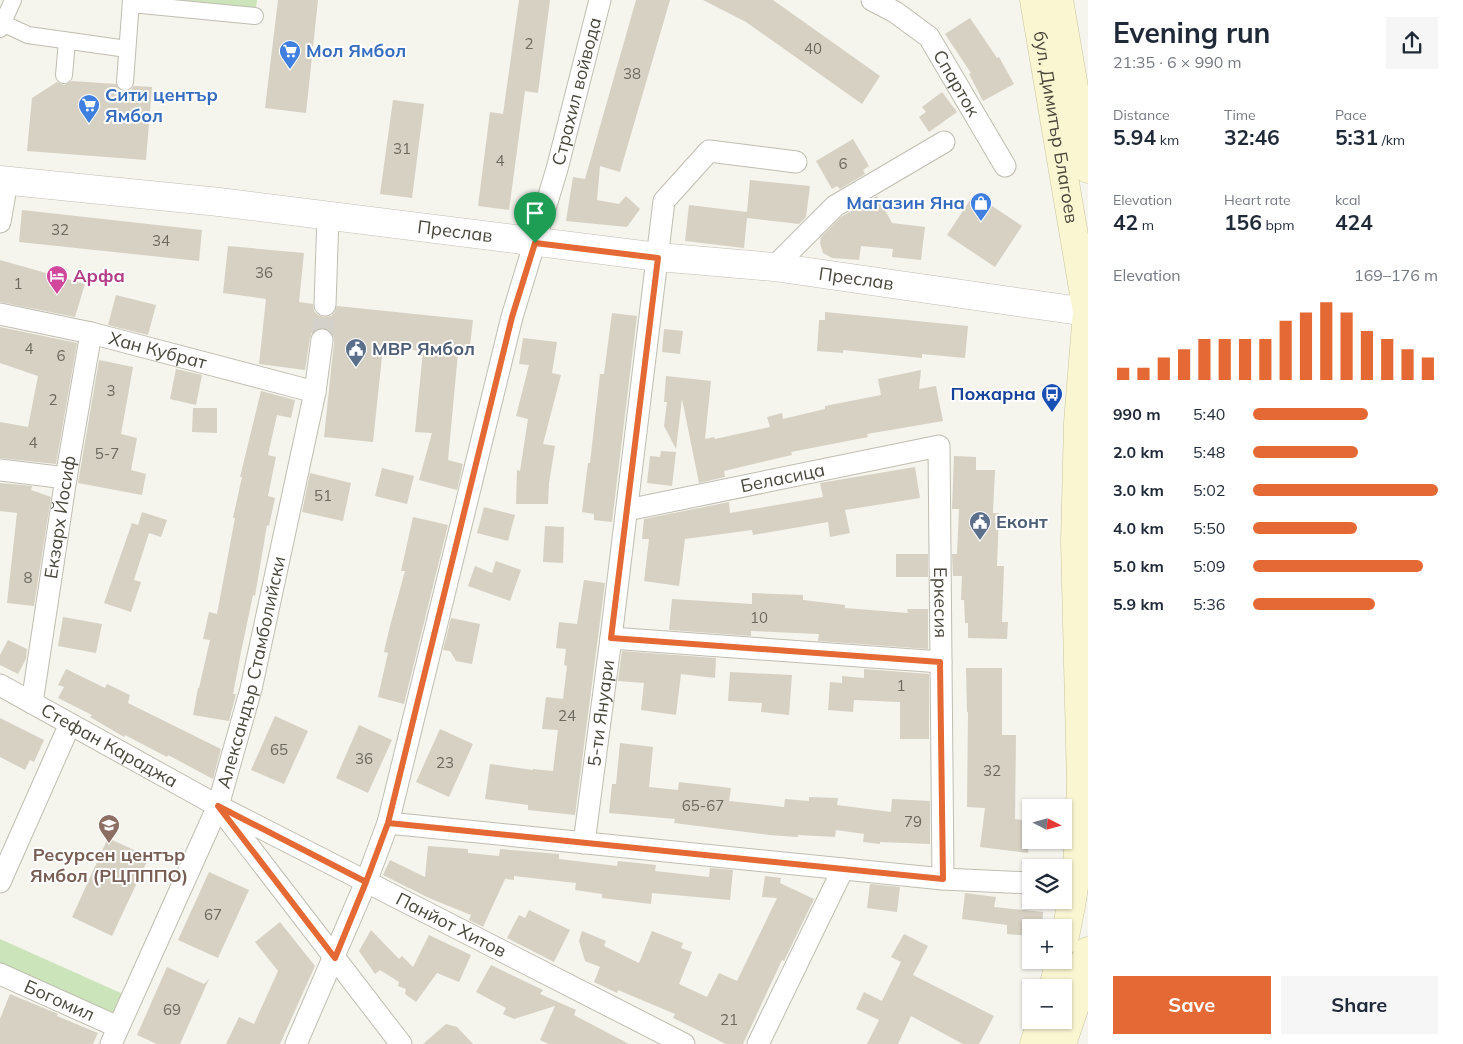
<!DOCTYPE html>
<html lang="en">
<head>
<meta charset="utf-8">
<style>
	body { margin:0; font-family:Mulish,sans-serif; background:#f6f6f7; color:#1f2937; height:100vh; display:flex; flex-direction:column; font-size:19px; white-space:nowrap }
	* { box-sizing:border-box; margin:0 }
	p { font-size:16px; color:#747a83 }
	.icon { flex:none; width:28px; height:28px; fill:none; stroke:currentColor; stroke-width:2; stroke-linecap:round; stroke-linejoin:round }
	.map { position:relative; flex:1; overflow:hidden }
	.side { display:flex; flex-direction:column; background:#fff; width:375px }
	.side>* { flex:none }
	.needle { width:32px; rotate:96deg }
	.controls { position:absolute; left:1022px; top:799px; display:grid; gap:10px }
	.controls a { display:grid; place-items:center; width:50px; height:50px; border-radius:0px; background:#fff; box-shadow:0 1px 4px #0004; font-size:25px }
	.pin { position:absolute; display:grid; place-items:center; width:42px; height:42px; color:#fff; margin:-51px -21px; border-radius:50% 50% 50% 0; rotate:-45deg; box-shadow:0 0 5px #0007 }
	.pin .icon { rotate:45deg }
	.round { display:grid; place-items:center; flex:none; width:52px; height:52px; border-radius:0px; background:#f6f6f7 }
	.overview { display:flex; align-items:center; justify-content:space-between; height:85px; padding:0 25px }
	h1 { font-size:28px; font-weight:700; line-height:38px }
	.metrics { display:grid; grid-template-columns:repeat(3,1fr); gap:8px; height:85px; padding:5px 25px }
	.metrics div { display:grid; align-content:center }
	.metrics b { font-size:21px; font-weight:700 }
	.metrics small { font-size:14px; font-weight:400 }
	.metrics p { font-size:14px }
	.chart { height:140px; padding:10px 25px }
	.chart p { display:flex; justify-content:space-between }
	.chart svg { width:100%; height:90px; margin-top:5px; stroke:#e56934; stroke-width:6 }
	.primary-button { display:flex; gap:10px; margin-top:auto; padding:10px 25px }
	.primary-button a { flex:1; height:58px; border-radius:0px; background:#e56934; color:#fff; font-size:20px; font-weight:700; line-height:58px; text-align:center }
	.primary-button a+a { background:#f6f6f7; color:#1f2937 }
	ul { padding:0 25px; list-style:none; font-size:16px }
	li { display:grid; grid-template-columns:80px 60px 1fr; align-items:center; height:38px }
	li i { height:12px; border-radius:6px; background:#e56934 }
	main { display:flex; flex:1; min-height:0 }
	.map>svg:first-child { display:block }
</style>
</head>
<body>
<main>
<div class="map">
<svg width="1088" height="1044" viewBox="0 0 1088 1044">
	<rect width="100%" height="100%" fill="#f5f4ed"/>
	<!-- green -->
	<path fill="#cbe4ba" d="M131,0H257L255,16Z
		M0,939L132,998L118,1027L0,974Z"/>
	<!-- building -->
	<path fill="#d6d1c3" d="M278,0H318L306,113L265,108Z
		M519,0H550L538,93L525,91L509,210L478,206L490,112L503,114Z
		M636,0H670L620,172L600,166L597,200L619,204L626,196L640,209L627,227L566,221L573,177L585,179Z
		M703,0H773L880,76L862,104L746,22Z
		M970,18L997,58L999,57L1014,84L983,101L969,74L971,73L945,34Z
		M72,81L116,84L119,90L124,92L130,91L134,86L152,87L146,160L27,151L32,98L57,82L64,85Z
		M942,92L957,112L929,132L919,117L926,112L922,107Z
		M393,100L424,104L412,198L380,194Z
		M853,139L869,166L863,170L865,174L840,189L837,186L832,189L816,161Z
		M750,180L810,186L806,217L799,224L747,218L744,248L685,241L689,205L747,212Z
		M974,194L1022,226L995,267L947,235Z
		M877,196L892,223L925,227L921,260L892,257L893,249L861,246L859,260L832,258L823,253L820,243L821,237L841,217Z
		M22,210L202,230L199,261L19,242Z
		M228,246L304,253L299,302L313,304L314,311L318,315L324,317L331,316L335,312L337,306L473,320L469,354L458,353L448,460L463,464L457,490L419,480L432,433L415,432L423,351L383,347L373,442L324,437L334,342L333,335L330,330L324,328H318L312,332L310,338L305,370L259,364L266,299L223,293Z
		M0,260L85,284L75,317L0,302Z
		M116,295L156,305L148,335L108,325Z
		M825,312L968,326L965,358L922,354V358L843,350V353L817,351L819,320H825Z
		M612,313L637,316L612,522L594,520V514L582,512L588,463H590L600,374H604Z
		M0,327L77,343L56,464L0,458V422L28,427L38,376L0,363Z
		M664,329L683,331L680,354L662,352Z
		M523,338L557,342L552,373L561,375L543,444L555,446L549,483L548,504H516L517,470L520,471L528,419L516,416L529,365L519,364Z
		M99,360L133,367L121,434L137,438L131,470L146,474L142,495L78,483Z
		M176,369L202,375L196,405L170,399Z
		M921,370L919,389L936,386L943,421L867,434L868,437L791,452L792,455L724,471L725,477L699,483L682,399L676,449L664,426L667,402H664L666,376L711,381L705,439L714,437L715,439L770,427L767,417L782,413L783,419L825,409V406L881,395L878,379Z
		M261,391L295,400L291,418L277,415L268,455L276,457L268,496L275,498L269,526L267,525L255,596L253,595L241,652L233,694H236L229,721L193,715L198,688H199L210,640L203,639L209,612L217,614L235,518H233L242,477H240Z
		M193,408H217V433L192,432Z
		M661,451L676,452L672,486L647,483L650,456L660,457Z
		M954,456L976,457V470H995L993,513H999L997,566H1004L1002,622H1008L1007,639L968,638V623H965L964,600H961L962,576H953L952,554H957L959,509H952Z
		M915,467L920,498L845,510L850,533L830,537L828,522L753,535L752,530L685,539L679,586L644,581L649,539H642L644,519L729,502L730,513L823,497L820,483Z
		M382,468L414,476L407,504L375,496Z
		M310,473L351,483L343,521L302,512Z
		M0,483L32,486L31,490L51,497L34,606L7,603L17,513L0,511Z
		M484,507L515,515L508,541L477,533Z
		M142,512L167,520L161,537L149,533L134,580L141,582L131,612L104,603L132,523L138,525Z
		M413,517L448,525L404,704L378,697L388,653L384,652L390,626L405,571H401Z
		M545,526L564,527L563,563L543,562Z
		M896,554H928V577H896Z
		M496,561L521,570L510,601L468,586L475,566L492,573Z
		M584,580L605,583L575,815L528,810V805L485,799L490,764L533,770V769L553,771L558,730L542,729L546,697L563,699L567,666L564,665L566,649L556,648L559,622L577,624Z
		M752,593L803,595V600L845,605V608L908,613L907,609H928V649L818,641L819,634L751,631V636L669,630L672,599L752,604Z
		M63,617L102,624L96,653L58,646Z
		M451,618L480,624L472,664L456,661L450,651L443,650Z
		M8,640L27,649L26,659L18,674L0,665V655Z
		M622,651L716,658L715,678L681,674L676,715L641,710L644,683L618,681Z
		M966,668H1002V735H1016L1015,819L1031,821L1028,853L980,847L985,808L967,807L968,712H967Z
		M66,669L105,688L107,684L130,695L128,703L221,749L213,779L168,755L167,757L125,735L124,737L90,717L92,715L58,698L64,687L58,685Z
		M864,669L929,674V739H900V702L854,700L853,712L828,710L830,682L842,683V676L864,678Z
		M730,672L792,675L789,715L761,712L762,703L728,701Z
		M275,716L308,731L284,784L251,770Z
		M0,718L44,740L34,762L30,760L25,770L0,757Z
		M359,725L392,740L368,793L336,778Z
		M440,729L473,744L449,797L416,782Z
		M620,743L653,747L649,787L678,790L679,782L731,788L729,801L784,807L785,799L809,801V797L838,798L837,805L891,812L892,799L930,801V844L880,842V844L863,842L864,834L836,830L835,837L798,835V837L769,835L674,823L675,819L609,813L612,784H616Z
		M108,838L149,857L112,936L72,917Z
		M428,846L468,849V853L499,856L500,849L559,854V859L617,866L618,861L628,862L656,865L655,871L709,877L710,868L733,870L730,900L652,893L651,904L602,898V894L575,890L576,883L514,876V880L505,879L483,927L469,920L471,915L429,898L383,875L390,860L425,877Z
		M209,872L249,890L218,958L178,940Z
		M765,876L781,878L780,883L814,899L784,961L782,960L743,1044H726L673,1018L675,1014L618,990L617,993L594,982L600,967L585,961L579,941L582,931L606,941L604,946L639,963L652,931L683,943L681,948L692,952L679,984L707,997L719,973L737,981L777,898L762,897Z
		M870,884L900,887L897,912L867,908Z
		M965,893L996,897L994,907L1043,912L1042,928H1031V936L1007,934V925L962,919Z
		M529,910L570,930L554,962L507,938L519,915L525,918Z
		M280,922L315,966L280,1044H226L239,1017L254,1024L278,971L255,942Z
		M371,930L399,959L402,956L413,967L429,935L471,955L459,982L437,973L416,1002L405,994L406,989L398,986L399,982L380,970L375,974L359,951Z
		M904,934L928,946L913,975L994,1016L979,1044H963L911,1016L898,1044H867L879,1020L856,1009L864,992L882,1001L901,962L891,957Z
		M491,965L543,990L540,994L576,1010L574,1015L629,1044H549L540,1040L555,1006L514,1019L503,1014L506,1008L476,992Z
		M167,967L204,984L209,979L180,1044H157L137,1035Z
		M10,994L58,1014L57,1016L98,1033L93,1044H0V1019Z
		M446,1024L457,1027L473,1044H423Z"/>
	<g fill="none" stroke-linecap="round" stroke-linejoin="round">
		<!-- minor-tunnel -->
		<path stroke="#d3d1c9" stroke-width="21" stroke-dasharray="21 11" stroke-linecap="butt" d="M322,340L325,305"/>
		<!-- pedestrian casing -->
		<g stroke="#c0bdb0" stroke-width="18">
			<path id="pedestrian" d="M131,4L255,16
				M0,22L28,35L127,49
				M0,29L13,0
				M64,75L67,41
				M125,82L131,0"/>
		</g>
		<!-- minor casing -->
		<g stroke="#c0bdb0" stroke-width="23">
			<g id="minor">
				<path id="s1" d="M872,0L895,12L929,37L1005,166"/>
				<path d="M0,222L7,182"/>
				<path d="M774,267L835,206L944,142"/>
				<path d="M325,305L328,216"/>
				<path id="s2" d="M0,314L91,333L315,392"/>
				<path d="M0,470L66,478"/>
				<path id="s3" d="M627,510L939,446L943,879"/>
				<path d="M611,638L941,662"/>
				<path id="s4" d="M0,685L218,806L684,1044"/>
				<path id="s5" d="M32,703L66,478L91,333"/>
				<path d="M221,810L401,1044"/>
				<path d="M388,823L943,879L1031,883"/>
				<path id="s6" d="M584,843L611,638L664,201L709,151L796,162"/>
				<path d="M0,882L70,724"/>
				<path id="s7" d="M0,974L118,1027"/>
				<path id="s8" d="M111,1044L218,806L251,689L315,392L322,340"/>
				<path id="s9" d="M296,1044L366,882L388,823L512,317L557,169L600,0"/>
				<path d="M758,1044L843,869"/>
			</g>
		</g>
		<!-- tertiary casing -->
		<g stroke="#c0bdb0" stroke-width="29">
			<g id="tertiary">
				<path id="s10" d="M0,180L219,202L658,257L774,267L1087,312"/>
			</g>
		</g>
		<!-- secondary casing -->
		<g stroke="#c9c59d" stroke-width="29">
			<g id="secondary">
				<path id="s11" d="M1034,0L1087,312L1078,423L1075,542L1081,784L1077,868L1071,906L1064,941"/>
				<path d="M1059,0L1088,169"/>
				<path d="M1053,988L1060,960"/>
				<path d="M1034,1044L1042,1020"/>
				<path d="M1062,1044L1080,991L1088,951"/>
			</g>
		</g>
		<!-- pedestrian -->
		<use href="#pedestrian" stroke="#fff" stroke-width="16"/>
		<!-- minor -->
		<use href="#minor" stroke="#fff" stroke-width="21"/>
		<!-- tertiary -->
		<use href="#tertiary" stroke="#fff" stroke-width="28"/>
		<!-- secondary -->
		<use href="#secondary" stroke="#faf6d2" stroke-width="28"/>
	</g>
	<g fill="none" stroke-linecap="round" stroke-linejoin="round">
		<!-- route casing -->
		<g stroke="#fff" stroke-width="10">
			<path id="route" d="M535,243L512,317L388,823L366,882L218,806L335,958L366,882L388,823L943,879L940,662L611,638L658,258L535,243"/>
		</g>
		<!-- route -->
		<use href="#route" stroke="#e56934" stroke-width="6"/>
	</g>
	<!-- icons -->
	<defs>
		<g id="supermarket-pin" transform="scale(1.125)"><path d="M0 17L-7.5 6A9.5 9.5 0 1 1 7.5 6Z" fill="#3f7fe0" stroke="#fff"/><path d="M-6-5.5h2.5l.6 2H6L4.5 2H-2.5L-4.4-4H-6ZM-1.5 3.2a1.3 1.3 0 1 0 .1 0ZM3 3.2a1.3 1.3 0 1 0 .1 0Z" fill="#fff"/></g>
		<g id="shop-pin" transform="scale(1.125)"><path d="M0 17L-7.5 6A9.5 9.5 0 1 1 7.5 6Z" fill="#3f7fe0" stroke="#fff"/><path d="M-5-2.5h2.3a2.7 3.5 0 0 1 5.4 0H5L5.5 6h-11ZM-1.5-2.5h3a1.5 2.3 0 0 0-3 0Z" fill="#fff"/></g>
		<g id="hotel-pin" transform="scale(1.125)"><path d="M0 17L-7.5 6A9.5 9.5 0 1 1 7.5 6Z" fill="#d1479c" stroke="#fff"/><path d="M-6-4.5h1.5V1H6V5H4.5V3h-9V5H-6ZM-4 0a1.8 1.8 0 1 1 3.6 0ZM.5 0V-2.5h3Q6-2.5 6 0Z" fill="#fff"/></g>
		<g id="civic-pin" transform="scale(1.125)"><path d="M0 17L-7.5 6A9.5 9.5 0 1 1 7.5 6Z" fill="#5c6f8a" stroke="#fff"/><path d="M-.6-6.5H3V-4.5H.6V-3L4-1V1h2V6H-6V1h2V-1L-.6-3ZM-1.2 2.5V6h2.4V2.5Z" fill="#fff"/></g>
		<g id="bus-pin" transform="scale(1.125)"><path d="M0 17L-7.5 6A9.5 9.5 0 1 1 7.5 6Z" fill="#1a4fb4" stroke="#fff"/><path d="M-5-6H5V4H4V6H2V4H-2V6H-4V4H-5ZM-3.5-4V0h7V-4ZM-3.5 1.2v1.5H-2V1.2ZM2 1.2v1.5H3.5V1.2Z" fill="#fff"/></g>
		<g id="school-pin" transform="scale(1.125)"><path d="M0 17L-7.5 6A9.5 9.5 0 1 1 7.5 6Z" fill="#8d6e63" stroke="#fff"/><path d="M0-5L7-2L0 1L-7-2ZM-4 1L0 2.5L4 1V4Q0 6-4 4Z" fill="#fff"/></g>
	</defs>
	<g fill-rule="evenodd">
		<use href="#supermarket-pin" x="290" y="51"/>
		<use href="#supermarket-pin" x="89" y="105"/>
		<use href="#shop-pin" x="981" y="203"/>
		<use href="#hotel-pin" x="57" y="276"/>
		<use href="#civic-pin" x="356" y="349"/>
		<use href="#bus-pin" x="1052" y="394"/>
		<use href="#civic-pin" x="980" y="522"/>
		<use href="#school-pin" x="109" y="825"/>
	</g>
	<g text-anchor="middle" stroke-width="4" stroke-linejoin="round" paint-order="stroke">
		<!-- number labels -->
		<g font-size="15" fill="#6c695d">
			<text x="529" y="49">2</text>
			<text x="813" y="54">40</text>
			<text x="632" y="79">38</text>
			<text x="402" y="154">31</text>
			<text x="500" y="166">4</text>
			<text x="843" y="169">6</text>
			<text x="60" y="235">32</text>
			<text x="161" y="246">34</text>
			<text x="264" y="278">36</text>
			<text x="18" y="289">1</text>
			<text x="29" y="354">4</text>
			<text x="61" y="361">6</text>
			<text x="111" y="396">3</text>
			<text x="53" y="405">2</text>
			<text x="33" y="448">4</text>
			<text x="107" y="459">5-7</text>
			<text x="323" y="501">51</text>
			<text x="28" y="583">8</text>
			<text x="759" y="623">10</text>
			<text x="901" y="691">1</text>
			<text x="567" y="721">24</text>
			<text x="279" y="755">65</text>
			<text x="364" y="764">36</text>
			<text x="445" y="768">23</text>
			<text x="992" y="776">32</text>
			<text x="703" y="811">65-67</text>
			<text x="913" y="827">79</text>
			<text x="213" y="920">67</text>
			<text x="172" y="1015">69</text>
			<text x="729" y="1025">21</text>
		</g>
		<!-- shop labels -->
		<g font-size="18" font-weight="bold" fill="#366cbe" stroke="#fff" text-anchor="start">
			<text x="306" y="57">Мол Ямбол</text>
			<text x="105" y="101">Сити център<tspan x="105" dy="21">Ямбол</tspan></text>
			<text x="965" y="209" text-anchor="end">Магазин Яна</text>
		</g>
		<!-- street labels -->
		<g font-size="18" fill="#49463b" stroke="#fff">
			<text dy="6" stroke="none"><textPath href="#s1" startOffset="122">Спарток</textPath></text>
			<text dy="6" stroke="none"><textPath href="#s9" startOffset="995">Страхил войвода</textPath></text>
			<text dy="6" stroke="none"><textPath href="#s11" startOffset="129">бул. Димитър Благоев</textPath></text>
			<text dy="6" stroke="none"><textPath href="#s10" startOffset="458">Преслав</textPath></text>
			<text dy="6" stroke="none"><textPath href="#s10" startOffset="862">Преслав</textPath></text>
			<text dy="6" stroke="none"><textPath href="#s2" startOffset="162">Хан Кубрат</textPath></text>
			<text dy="6" stroke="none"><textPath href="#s3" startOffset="159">Беласица</textPath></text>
			<text dy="6" stroke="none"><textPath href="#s5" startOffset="188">Екзарх Йосиф</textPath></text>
			<text dy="6" stroke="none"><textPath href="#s3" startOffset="475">Еркесия</textPath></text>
			<text dy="6" stroke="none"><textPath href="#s8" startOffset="399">Александър Стамболийски</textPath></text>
			<text dy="6" stroke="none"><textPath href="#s6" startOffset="131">5-ти Януари</textPath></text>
			<text dy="6" stroke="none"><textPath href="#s4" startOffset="125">Стефан Караджа</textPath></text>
			<text dy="6" stroke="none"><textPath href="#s4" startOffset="511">Панйот Хитов</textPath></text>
			<text dy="6" stroke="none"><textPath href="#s7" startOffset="65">Богомил</textPath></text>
		</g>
		<!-- hotel labels -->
		<g font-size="18" font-weight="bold" fill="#b23c85" stroke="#fff" text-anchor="start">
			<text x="73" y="282">Арфа</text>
		</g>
		<!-- service labels -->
		<g font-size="18" font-weight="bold" fill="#4e5e75" stroke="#fff" text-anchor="start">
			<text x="372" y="355">МВР Ямбол</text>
			<text x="996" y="528">Еконт</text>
		</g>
		<!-- transit labels -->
		<g font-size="18" font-weight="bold" fill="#164399" stroke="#fff" text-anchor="end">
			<text x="1036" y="400">Пожарна</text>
		</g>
		<!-- education labels -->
		<g font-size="18" font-weight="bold" fill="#785e54" stroke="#fff">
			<text x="109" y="861">Ресурсен център<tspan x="109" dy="21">Ямбол (РЦПППО)</tspan></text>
		</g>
	</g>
</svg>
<div class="controls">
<a><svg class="needle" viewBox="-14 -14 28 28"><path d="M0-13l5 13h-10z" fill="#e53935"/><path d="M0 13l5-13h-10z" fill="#747a83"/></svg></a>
<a><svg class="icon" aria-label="layers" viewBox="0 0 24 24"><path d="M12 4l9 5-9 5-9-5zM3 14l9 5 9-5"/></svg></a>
<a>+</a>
<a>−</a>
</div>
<div class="pin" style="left:535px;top:243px;background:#1e9e55"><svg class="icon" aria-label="arrive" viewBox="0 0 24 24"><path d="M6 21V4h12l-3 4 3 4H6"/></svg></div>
</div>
<section class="side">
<div class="overview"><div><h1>Evening run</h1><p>21:35 · 6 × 990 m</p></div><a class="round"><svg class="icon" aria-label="share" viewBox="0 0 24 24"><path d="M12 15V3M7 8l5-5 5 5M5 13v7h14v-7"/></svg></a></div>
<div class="metrics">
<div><p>Distance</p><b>5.94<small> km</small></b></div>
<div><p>Time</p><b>32:46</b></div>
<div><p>Pace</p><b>5:31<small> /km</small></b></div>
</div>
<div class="metrics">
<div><p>Elevation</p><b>42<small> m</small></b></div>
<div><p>Heart rate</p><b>156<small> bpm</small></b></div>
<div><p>kcal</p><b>424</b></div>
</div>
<div class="chart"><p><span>Elevation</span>169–176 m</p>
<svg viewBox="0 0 160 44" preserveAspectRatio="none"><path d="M5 44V38M15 44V38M25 44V33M35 44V29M45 44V24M55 44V24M65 44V24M75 44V24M85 44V15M95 44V11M105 44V6M115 44V11M125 44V20M135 44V24M145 44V29M155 44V33"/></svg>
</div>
<ul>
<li><b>990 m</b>5:40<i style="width:62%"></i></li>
<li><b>2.0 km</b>5:48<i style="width:57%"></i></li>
<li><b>3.0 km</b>5:02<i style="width:100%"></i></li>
<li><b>4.0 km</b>5:50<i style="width:56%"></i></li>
<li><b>5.0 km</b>5:09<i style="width:92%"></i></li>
<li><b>5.9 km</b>5:36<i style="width:66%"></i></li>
</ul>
<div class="primary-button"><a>Save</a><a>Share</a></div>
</section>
</main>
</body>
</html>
